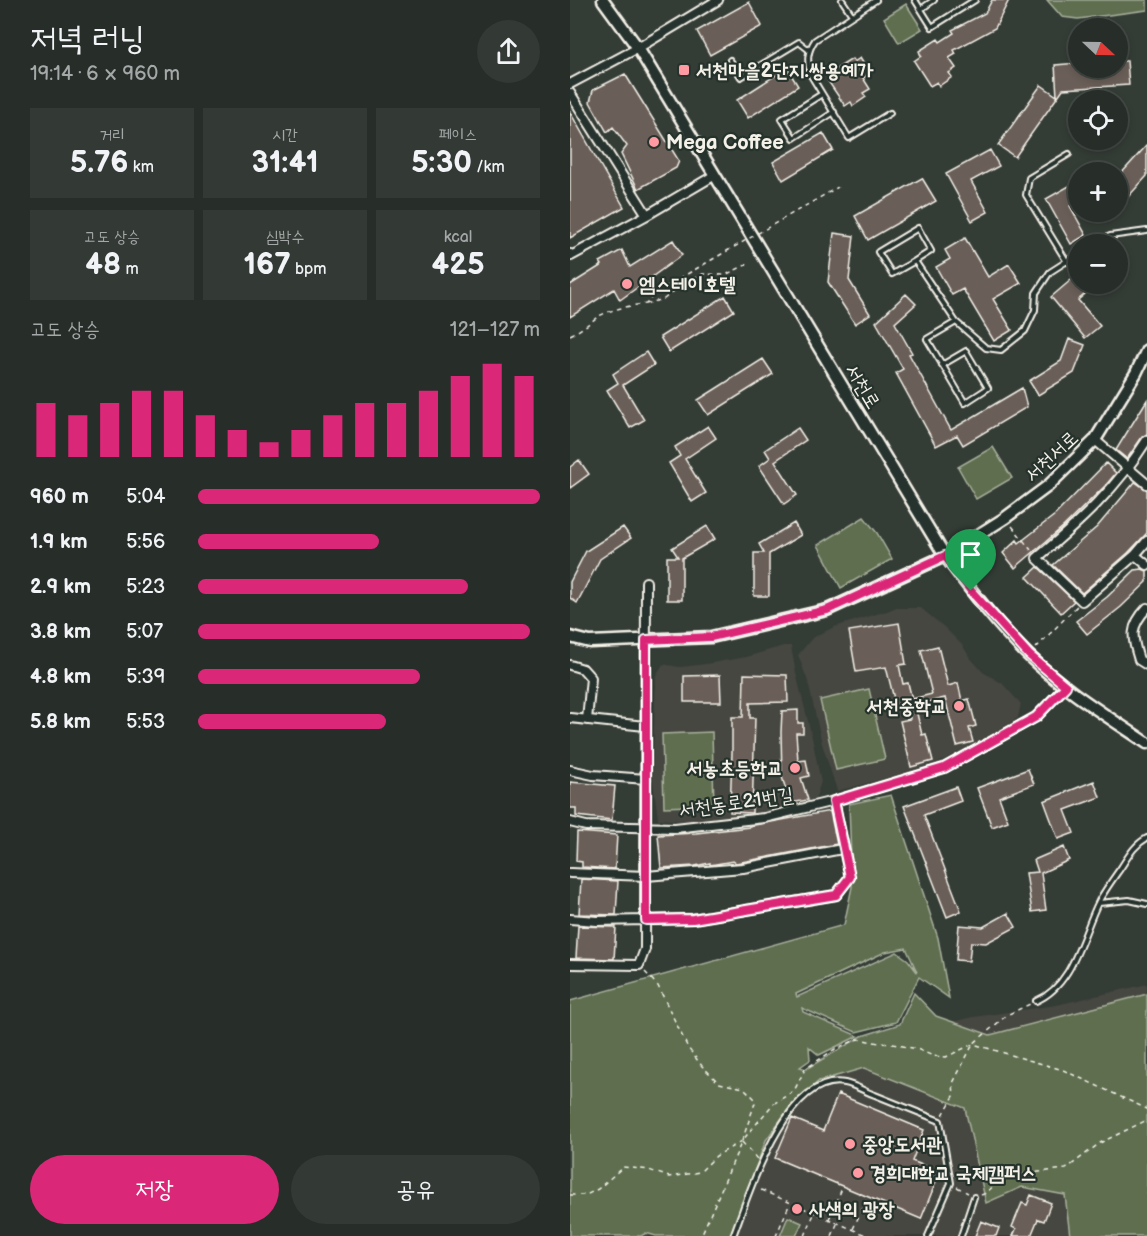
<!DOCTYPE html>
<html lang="ko">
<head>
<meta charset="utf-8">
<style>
	body { margin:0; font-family:"Balsamiq Sans","Poor Story",sans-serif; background:#333934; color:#f1f3f6; height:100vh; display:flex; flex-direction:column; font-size:22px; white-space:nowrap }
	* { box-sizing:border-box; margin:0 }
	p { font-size:20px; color:#a4a8a8 }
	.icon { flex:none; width:33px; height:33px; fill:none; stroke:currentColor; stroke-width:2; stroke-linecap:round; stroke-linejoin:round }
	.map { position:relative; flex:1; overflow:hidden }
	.sheet { display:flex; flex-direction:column; background:#272d28; width:570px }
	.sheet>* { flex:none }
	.needle { width:39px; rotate:112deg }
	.controls { position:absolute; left:498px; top:18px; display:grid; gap:12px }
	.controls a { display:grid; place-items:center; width:60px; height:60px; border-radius:50%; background:#272d28; box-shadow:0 3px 9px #0003,0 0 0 2px #434945; font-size:30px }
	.pin { position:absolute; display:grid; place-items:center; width:51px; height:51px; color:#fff; margin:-62px -26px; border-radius:50% 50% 50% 0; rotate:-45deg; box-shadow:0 0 6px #0007 }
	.pin .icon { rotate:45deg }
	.round { display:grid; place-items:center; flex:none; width:63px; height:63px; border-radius:32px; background:#333934 }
	.headline { display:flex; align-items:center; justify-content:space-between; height:102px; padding:0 30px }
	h1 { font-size:33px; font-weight:600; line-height:45px }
	.stats { display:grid; grid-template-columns:repeat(3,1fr); gap:9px; height:102px; padding:6px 30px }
	.stats div { display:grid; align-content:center; border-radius:0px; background:#333934; text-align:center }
	.stats b { font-size:30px; font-weight:600 }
	.stats small { font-size:16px; font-weight:400 }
	.stats p { font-size:16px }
	.chart { height:168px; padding:12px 30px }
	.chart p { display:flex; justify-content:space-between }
	.chart svg { width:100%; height:108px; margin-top:6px; stroke:#db2777; stroke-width:6 }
	.primary-button { display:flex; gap:12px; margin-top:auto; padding:12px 30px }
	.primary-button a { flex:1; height:69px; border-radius:36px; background:#db2777; color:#fff; font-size:24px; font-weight:600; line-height:69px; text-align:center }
	.primary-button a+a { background:#333934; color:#f1f3f6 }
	ul { padding:0 30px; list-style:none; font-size:20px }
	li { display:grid; grid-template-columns:96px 72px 1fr; align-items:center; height:45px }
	li i { height:15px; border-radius:8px; background:#db2777 }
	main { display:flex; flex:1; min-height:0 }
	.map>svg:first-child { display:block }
</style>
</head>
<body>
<main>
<section class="sheet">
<div class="headline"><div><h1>저녁 러닝</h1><p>19:14 · 6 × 960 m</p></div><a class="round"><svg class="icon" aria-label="share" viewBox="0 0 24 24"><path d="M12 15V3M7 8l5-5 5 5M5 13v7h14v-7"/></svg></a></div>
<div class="stats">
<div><p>거리</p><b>5.76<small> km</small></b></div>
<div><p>시간</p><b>31:41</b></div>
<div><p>페이스</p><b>5:30<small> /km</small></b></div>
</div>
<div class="stats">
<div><p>고도 상승</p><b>48<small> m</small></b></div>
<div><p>심박수</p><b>167<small> bpm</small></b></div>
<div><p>kcal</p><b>425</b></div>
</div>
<div class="chart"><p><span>고도 상승</span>121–127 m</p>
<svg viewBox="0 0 160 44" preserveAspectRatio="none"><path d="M5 44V22M15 44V27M25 44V22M35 44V17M45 44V17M55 44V27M65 44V33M75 44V38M85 44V33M95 44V27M105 44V22M115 44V22M125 44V17M135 44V11M145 44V6M155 44V11"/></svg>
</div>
<ul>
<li><b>960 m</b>5:04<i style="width:100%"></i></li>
<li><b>1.9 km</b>5:56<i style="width:53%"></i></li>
<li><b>2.9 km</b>5:23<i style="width:79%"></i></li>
<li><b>3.8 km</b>5:07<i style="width:97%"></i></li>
<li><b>4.8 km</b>5:39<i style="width:65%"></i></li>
<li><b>5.8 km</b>5:53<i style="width:55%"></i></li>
</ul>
<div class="primary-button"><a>저장</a><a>공유</a></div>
</section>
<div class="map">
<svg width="577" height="1236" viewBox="0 0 577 1236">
	<rect width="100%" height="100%" fill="#343c36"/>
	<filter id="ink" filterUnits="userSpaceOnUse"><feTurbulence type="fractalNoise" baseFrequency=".0167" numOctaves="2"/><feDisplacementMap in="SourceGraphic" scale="12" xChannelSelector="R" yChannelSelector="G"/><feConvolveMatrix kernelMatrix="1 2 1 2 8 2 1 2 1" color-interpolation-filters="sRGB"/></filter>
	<g filter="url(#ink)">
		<!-- built -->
		<path fill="#444640" d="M326,608H351L374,627L393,646L399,656L413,672L432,683L451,704L448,718L429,732L370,762L327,776L267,791L252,744L238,682L228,655L242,638L264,627Z
			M213,646H221L226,673L242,737L251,782L245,800L229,805L149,820L110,821L88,819L82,775L86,675L93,664L110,667L135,664L176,657Z
			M577,984V1236H0L227,1088L364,1026L403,1017L486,1005Z"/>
		<!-- green -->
		<path fill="#5e6e50" stroke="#a9b09c" stroke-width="1.5" fill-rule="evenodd" d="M477,0H577V10L508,19L492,17Z
			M336,4L352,29L329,43L314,18Z
			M423,447L442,478L406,499L388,467Z
			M294,517L307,533L322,559L271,588L248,545Z
			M299,689L315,759L266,770L250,700Z
			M142,732L144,805L94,807L92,734Z
			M321,795L368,938L379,998L349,977L326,1022L286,1032L232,1008L233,1012L288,1036L249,1055L239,1047L240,1060L230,1067L236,1069L292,1036L330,1024L344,993L366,1016L420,1035L577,994V1236H500L495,1195L452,1187L416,1203L395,1108L294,1068L249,1081L219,1108L196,1140L160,1236H86L76,1233L71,1236H0V1001L274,925L282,887L279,804ZM336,948L347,972L338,960L327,952L227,997L226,994L315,952Z
			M218,1217L232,1223L226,1236H210Z"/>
		<!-- building -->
		<path fill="#6a5e58" stroke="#f4f1e8" stroke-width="1.5" d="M422,0H439L425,28L384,50L386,54L379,58L386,68L379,73L382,77L369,86L367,82L360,86L344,61L351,56L349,51L368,39L370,42L384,33L382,30L415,13Z
			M179,2L192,26L140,55L127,31Z
			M290,58L300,74L293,78L300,89L293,93L296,97L283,106L281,102L275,106L258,81L266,76L263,71L282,59L284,62Z
			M548,61H557L559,85L493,89L445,157L428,145L471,85L487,96L485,65L508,63V68H548Z
			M217,68L228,86L178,118L167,100Z
			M55,74L109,161L106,168L68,189L51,154L57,146L43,127L37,132L20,102L23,90Z
			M0,112L54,207L0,238Z
			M253,133L263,150L213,180L203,162Z
			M577,145V176L558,197L548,187V177Z
			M420,150L429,166L401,181L418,212L402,221L376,174Z
			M352,178L366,201L298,240L285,216Z
			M508,181V201L500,206L516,235L501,244L476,199Z
			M264,233L284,236L279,280L300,314L285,324L258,282Z
			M395,238L418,277L439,264L451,283L423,299L442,330L424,341L393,289L382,295L366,267L380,259L375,250Z
			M103,240L112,255L50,300L44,289L0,317V285L32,265L30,262L52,250L60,267Z
			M508,274V284H527L508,300L530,326L515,338L481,297Z
			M336,294L346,304L325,323L342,353L339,354L381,430L452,388L457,407L393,445L387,435L366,446L326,373L333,369L306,322Z
			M155,296L164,311L99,352L90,337Z
			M499,339L515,345L504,373L468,395L459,381L491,361Z
			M76,352L84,365L53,385L74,420L60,428L37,390L48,383L43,374Z
			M193,359L203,374L138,415L128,400Z
			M577,400V434L572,437L557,459L546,450Z
			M138,426L146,438L115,459L136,493L122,502L99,463L110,456L105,447Z
			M228,428L236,440L205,461L227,495L214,504L189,466L200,458L195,450Z
			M9,460L19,474L0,488V467Z
			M536,463L546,473L536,485L494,526L445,568L433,553L447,540L449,543L485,515Z
			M565,482L577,490V533L558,553L512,593L483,565L527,527Z
			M224,523L231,535L199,554V596H184V553H194L189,544Z
			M137,526L145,539L112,558V600H97V557H108L102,548Z
			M53,527L61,538L30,559L7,603L0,598V582L16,551Z
			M468,567L504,601L491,613L457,577Z
			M572,569L577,571V582L551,607L517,634L506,621L537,597L565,570Z
			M329,623L336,664L329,665L333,684L338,683L342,699L362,694L351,650L368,646L378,686L388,683L392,701L399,699L406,726L399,728L403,742L387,746L375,698L345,705L352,735L356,734L363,761L341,767L330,721L340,719L337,704L326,707L316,667L286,672L279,631Z
			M174,674L217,675L218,702L180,703V718H185L182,813L160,812L162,753V717H173Z
			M150,675L151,702H114V676Z
			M228,710V723H233V733H226L228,761L236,760L239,776L231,778L238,800L220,803L212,777L211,732L212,711Z
			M458,769L464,784L429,797L438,821L422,827L407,788Z
			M524,781L530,797L495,810L504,833L488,839L474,801Z
			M0,782L45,786L42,820L6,816V808H0Z
			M386,787L391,801L354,815L391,911L377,917L334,806Z
			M260,811L267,844L166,863L163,861L140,865V863L125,866L91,868L88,835L126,833L179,827V826Z
			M7,832L47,835L45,869L12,867V862L6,861Z
			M494,847L499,860L471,873L476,910L462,912L456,873L468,872L464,860Z
			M11,879L48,881L46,915L9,914Z
			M438,913L446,927L416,943L401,942L399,961L386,960L389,925L413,927Z
			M8,926L46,927L44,959L6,958Z
			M268,1094L354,1130L342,1161L370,1172L351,1219L205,1158L222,1118L253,1131Z
			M461,1195L481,1203L474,1221L468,1219L461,1236H443L446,1229L442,1227L452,1203L457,1205Z
			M411,1221L429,1228L426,1236H405Z"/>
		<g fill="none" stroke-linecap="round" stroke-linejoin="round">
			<!-- service casing -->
			<g stroke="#f4f1e8" stroke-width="8">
				<path id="service" d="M272,0L282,15
					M306,0L245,40C237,52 237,60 240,74L279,138L320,113
					M345,0L362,27L405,0
					M351,9L364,0
					M160,60L171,77L229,42L239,50
					M252,94L212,119L224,138L264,112
					M525,244L540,236L577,231
					M345,261L322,274L308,252L348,228L361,251L345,261L386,322L416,348L431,350L455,331L465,310L466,293L480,272L508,254
					M497,262L456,195L459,178L499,154
					M372,365L396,351L418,388L395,403L357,339L386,322
					M529,903L559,900L577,904
					M466,1001C504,985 512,934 529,901C535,890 543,879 550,869C558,857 564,845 577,838
					M163,1236C179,1194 216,1072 275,1083C285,1085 296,1092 305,1095C327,1104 348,1112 370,1121L381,1183L358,1236
					M391,1236L404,1197"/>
			</g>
			<!-- minor casing -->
			<g stroke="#f4f1e8" stroke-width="12">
				<path id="minor" d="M0,84L68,48L148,0
					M0,93L77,215L1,256L0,254
					M77,215L145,175
					M525,440L577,484
					M577,541L565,555L577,565
					M565,555L512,601L467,558C511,521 546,489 577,440
					M577,608C559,627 562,637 569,660L577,665
					M0,665L13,669L21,678L17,720
					M0,718L75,726
					M0,770L23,775L76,779
					M0,822L16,826L105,828L194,818L264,801L374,768L466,717L496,686
					M0,873L76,876L173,868L272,849
					M0,919L27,921L123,919L266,895L280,877L264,801
					M0,964L69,965L75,949L76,582"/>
			</g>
			<!-- tertiary casing -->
			<g stroke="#f4f1e8" stroke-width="15">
				<path id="tertiary" d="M33,0L68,48L375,556C401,590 427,625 458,655C493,689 537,716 577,743
					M0,637L20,642L141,637L257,610L375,556L435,518L478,486L525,440L566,373L577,350"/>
			</g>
			<!-- path -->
			<path stroke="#f4f1e8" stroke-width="1.5" stroke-dasharray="4.5 4.5" stroke-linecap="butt" d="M76,304L94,299L113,284L133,274L155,275L178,264
				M0,335C11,330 19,323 29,316C42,309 62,305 76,304L86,292
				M442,526L461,550
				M466,648L507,606
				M75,972L88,986L118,1048L132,1066L149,1083L174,1088L186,1100L172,1141L131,1236
				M373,1115L384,1096L383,1083L403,1044L437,1015L460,1004
				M172,1142L187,1159
				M387,1187L398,1193
				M191,1190L298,1236
				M0,1195H16L28,1189L53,1167L79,1170L99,1177L130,1172L146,1156L172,1141L203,1104L224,1091L235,1069L265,1049L288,1039L309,1043L323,1044L347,1049L363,1056L376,1057L403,1044L493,1070L577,1109
				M411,1195L416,1193L434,1176L496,1169L530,1143L577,1120
				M259,1219L273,1186
				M283,1229L298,1196
				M206,1236L220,1203
				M235,1236L244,1214
				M262,1236L267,1224"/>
			<!-- service -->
			<use href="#service" stroke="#26332d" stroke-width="4"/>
			<!-- minor -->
			<use href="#minor" stroke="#26332d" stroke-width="8"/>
			<!-- tertiary -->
			<use href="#tertiary" stroke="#26332d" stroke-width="10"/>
			<!-- path-bridge -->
			<path stroke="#f4f1e8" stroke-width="1.5" stroke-dasharray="4.5 4.5" stroke-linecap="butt" d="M86,292L268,187"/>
		</g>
	</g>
	<g fill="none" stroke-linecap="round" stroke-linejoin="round" filter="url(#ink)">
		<!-- route casing -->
		<g stroke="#fff" stroke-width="12">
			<path id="route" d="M375,556L401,591L459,655L496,686L466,717L374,768L264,801L280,877L266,895L123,919L76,920V640L141,637L257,610Z"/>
		</g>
		<!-- route -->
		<use href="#route" stroke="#db2777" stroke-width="8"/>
	</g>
	<!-- markers -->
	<g fill="#ff9aa2" stroke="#26332d" stroke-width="2">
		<rect x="108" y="64" width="12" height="12" rx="3"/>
		<circle cx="84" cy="142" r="6"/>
		<circle cx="57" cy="284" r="6"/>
		<circle cx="389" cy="706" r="6"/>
		<circle cx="225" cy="768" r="6"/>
		<circle cx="280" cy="1144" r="6"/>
		<circle cx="288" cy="1173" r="6"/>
		<circle cx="227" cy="1209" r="6"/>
	</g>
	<g text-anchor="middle" stroke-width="4.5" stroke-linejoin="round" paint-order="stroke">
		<!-- poi labels -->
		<g font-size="20" font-weight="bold" fill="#f4f1e8" stroke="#26332d" text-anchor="start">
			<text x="126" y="77">서천마을2단지.쌍용예가</text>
			<text x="96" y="149">Mega Coffee</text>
			<text x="69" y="291">엠스테이호텔</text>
			<text x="377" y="713" text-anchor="end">서천중학교</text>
			<text x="213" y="775" text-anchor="end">서농초등학교</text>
			<text x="292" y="1151">중앙도서관</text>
			<text x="300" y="1180">경희대학교 국제캠퍼스</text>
			<text x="239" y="1216">사색의 광장</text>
		</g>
		<!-- street labels -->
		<g font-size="20" fill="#f4f1e8" stroke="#26332d">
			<text transform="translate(293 386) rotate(59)" y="7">서천로</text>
			<text transform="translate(481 456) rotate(-43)" y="7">서천서로</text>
			<text transform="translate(166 802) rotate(-8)" y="7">서천동로21번길</text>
		</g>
	</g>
</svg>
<div class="controls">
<a><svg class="needle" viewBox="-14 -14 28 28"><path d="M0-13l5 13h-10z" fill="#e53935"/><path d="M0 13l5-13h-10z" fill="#a4a8a8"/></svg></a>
<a><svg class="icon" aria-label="locate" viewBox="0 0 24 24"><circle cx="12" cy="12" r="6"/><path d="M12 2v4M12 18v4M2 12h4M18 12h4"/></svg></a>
<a>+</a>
<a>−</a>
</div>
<div class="pin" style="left:401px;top:591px;background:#1e9e55"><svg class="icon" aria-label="arrive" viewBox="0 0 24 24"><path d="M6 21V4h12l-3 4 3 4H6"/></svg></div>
</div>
</main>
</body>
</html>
